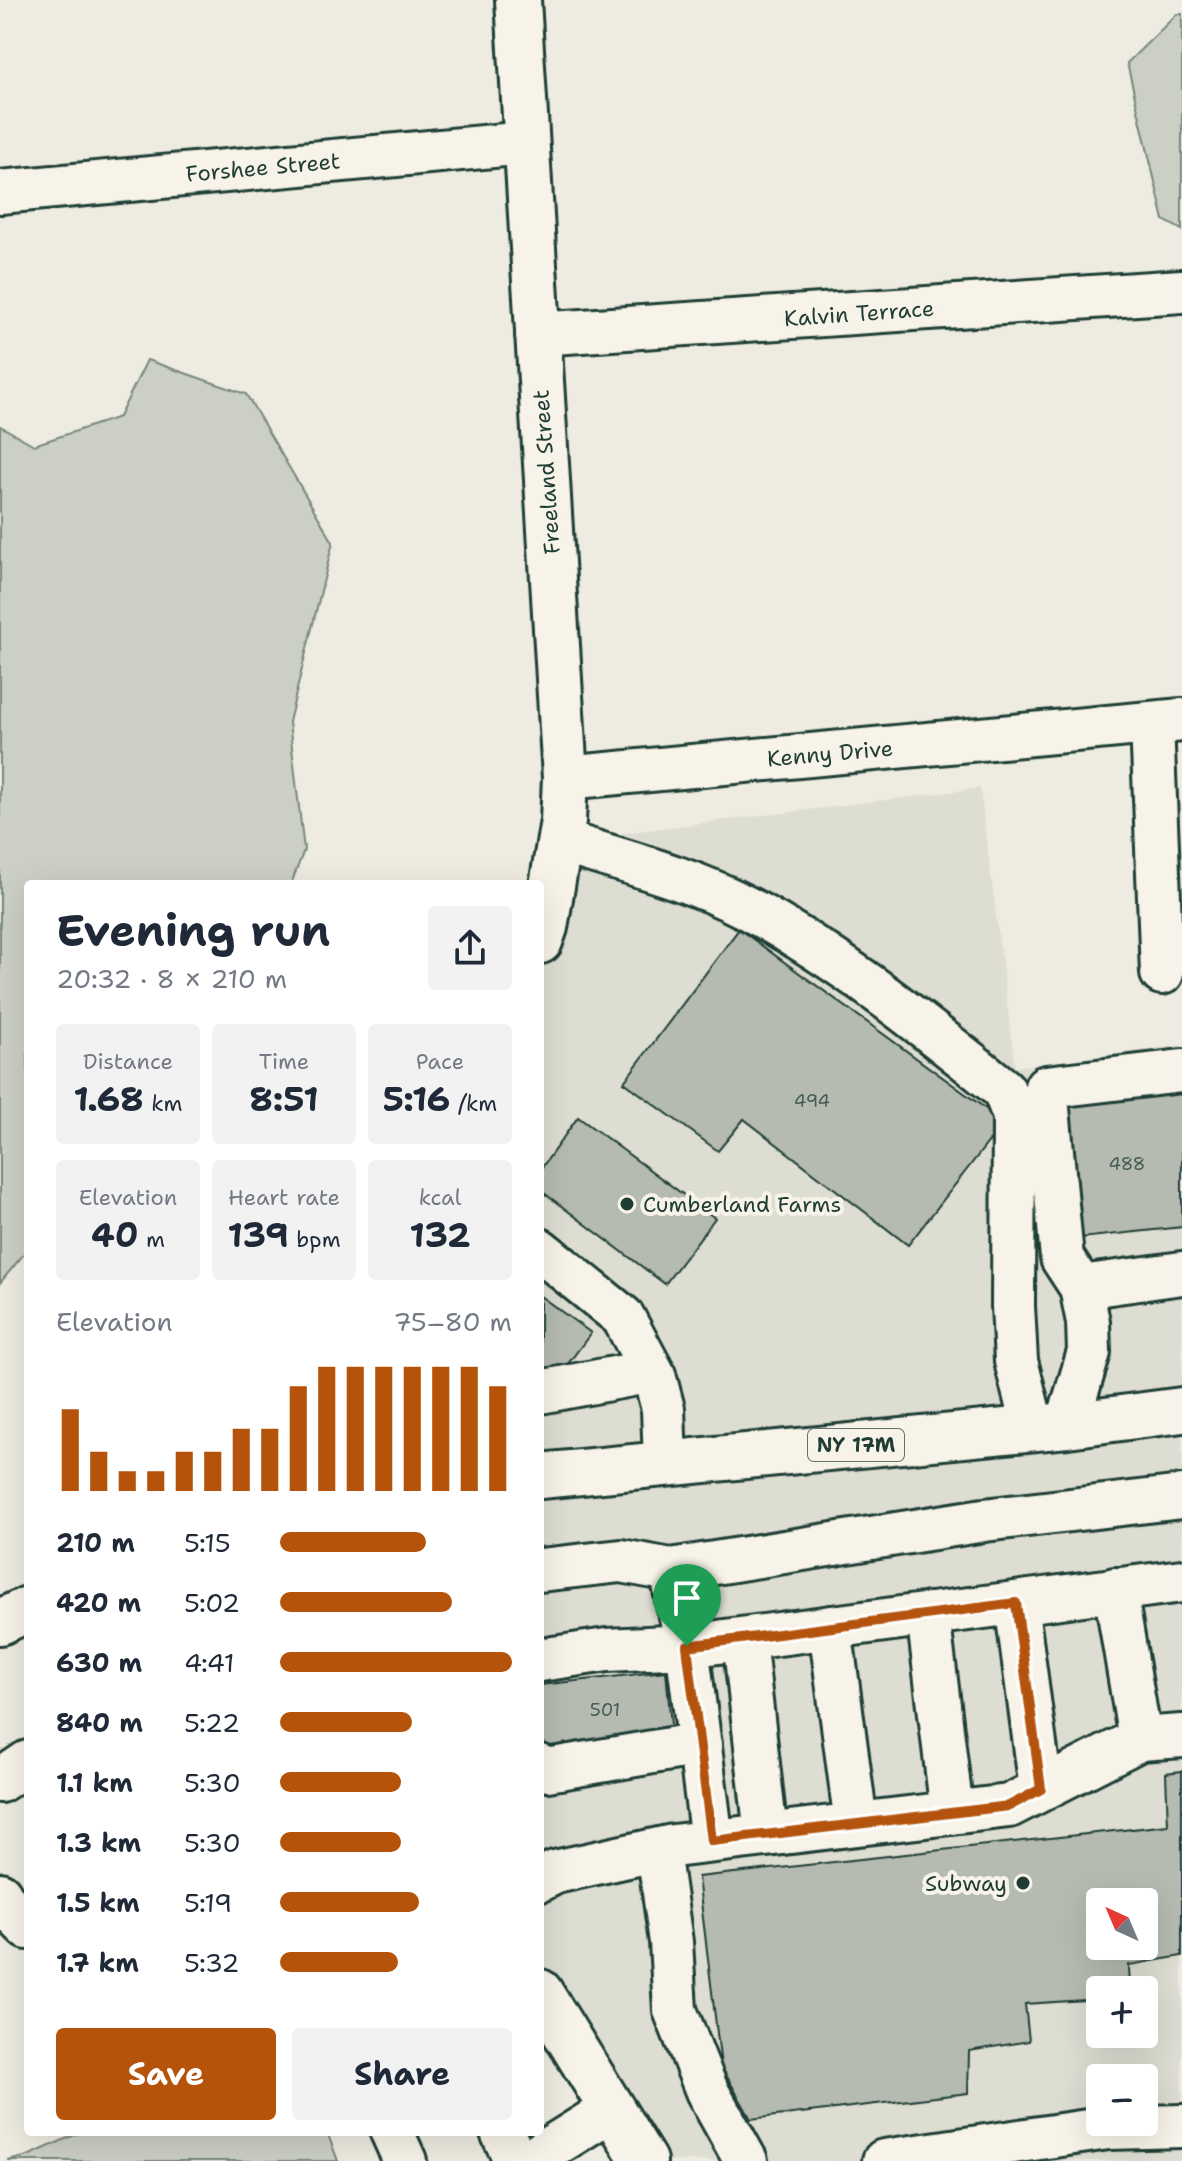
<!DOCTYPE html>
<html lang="en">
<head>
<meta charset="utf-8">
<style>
	body { margin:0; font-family:"Shantell Sans",sans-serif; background:#f2f2f3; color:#1f2937; height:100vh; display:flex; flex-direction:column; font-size:30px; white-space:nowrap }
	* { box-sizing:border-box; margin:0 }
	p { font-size:26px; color:#747a83 }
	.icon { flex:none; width:44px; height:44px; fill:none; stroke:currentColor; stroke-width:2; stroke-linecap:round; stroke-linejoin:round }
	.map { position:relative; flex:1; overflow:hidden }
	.side { position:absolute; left:24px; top:880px; width:520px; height:1256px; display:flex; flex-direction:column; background:#fff; border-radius:8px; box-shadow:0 8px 32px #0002 }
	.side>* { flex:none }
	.needle { width:52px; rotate:316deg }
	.fabs { position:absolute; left:1086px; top:1888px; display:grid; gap:16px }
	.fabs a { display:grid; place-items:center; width:72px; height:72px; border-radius:8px; background:#fff; box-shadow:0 8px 32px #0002; font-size:40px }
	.pin { position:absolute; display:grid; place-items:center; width:68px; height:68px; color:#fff; margin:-82px -34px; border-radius:50% 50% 50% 0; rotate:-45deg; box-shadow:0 0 8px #0007 }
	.pin .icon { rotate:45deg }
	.round { display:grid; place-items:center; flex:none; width:84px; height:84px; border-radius:8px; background:#f2f2f3 }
	.summary { display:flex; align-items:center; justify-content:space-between; height:136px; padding:0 32px }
	h1 { font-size:44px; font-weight:700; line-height:60px }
	.figures { display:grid; grid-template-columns:repeat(3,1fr); gap:12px; height:136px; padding:8px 32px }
	.figures div { display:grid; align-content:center; border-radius:8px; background:#f2f2f3; text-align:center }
	.figures b { font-size:34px; font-weight:700 }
	.figures small { font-size:22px; font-weight:400 }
	.figures p { font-size:22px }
	.chart { height:224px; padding:16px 32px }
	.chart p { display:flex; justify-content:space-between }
	.chart svg { width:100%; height:144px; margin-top:8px; stroke:#b45309; stroke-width:6 }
	.cta { display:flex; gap:16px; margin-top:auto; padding:16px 32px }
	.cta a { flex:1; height:92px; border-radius:8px; background:#b45309; color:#fff; font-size:32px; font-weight:700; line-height:92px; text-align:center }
	.cta a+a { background:#f2f2f3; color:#1f2937 }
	ul { padding:0 32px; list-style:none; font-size:26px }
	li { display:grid; grid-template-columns:128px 96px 1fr; align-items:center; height:60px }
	li i { height:20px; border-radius:10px; background:#b45309 }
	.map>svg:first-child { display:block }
</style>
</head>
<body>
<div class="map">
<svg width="1182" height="2161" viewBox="0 0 1182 2161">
	<rect width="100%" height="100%" fill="#eeece1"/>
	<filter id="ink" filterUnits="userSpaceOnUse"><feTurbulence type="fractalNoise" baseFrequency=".0125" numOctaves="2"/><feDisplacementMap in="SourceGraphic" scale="16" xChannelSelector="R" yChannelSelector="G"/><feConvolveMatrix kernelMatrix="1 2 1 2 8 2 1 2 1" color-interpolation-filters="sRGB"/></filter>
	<g filter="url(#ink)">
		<!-- built -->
		<path fill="#ddddd2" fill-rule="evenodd" d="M980,788L1015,1067L1182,1045V2161H644L540,1995V941L560,841ZM1100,1902H1144V1946H1100ZM1100,1990H1144V2034H1100ZM1100,2078H1144V2122H1100Z"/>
		<!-- green -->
		<path fill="#cccfc4" stroke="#76867c" stroke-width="2" d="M1177,14H1182V230L1164,220L1127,63Z
			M147,360L246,394L333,542L289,722L304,850L291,884H28V1249L0,1283V426L34,445L119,417Z
			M81,2132H327L338,2161H8L28,2156Z"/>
		<!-- building -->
		<path fill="#b5bbb0" stroke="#1f3d34" stroke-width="2" fill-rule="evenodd" d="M739,929L1004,1122L908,1245L744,1119L718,1151L624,1082Z
			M1182,1086V1227L1081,1238L1065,1101Z
			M578,1117L715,1218L665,1284L540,1190V1170Z
			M540,1296L591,1333L555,1381L540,1370Z
			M666,1671L672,1736L540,1750V1685Z
			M1182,1771V1956L1129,1965L1130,1990H1100V1999L1025,2004L1029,2041L969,2051L968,2093L751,2119L721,2066L698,1877L1168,1825L1166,1773ZM1100,1902H1144V1946H1100Z"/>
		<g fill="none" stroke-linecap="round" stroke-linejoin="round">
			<!-- minor casing -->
			<g stroke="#1f3d34" stroke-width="48">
				<path id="minor" d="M0,192L526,143
					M537,334L1182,291
					M1152,723L1162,973
					M565,778L1182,720
					M560,841C621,861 688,877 745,907C838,956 922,1024 1004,1090L1014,1116L1013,1306L1016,1361L1033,1429
					M540,1250L623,1317L654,1375L663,1409L665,1463
					M1081,1287L1182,1273
					M540,1392L652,1371
					M1067,1425L1089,1352L1088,1322L1081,1287L1062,1258L1046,1087L1182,1071
					M540,1570L621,1561L671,1570
					M1115,1589L1140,1739
					M1016,1603L1041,1789
					M928,1614L952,1813
					M830,1627L856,1824
					M744,1639L766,1835
					M540,1660L607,1650L687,1646L671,1570L984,1520L1182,1497
					M540,1766L547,1770L700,1744
					M0,1781L28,1762
					M712,1841L687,1646L1182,1581
					M658,1850L671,1942L675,2010L707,2091L746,2161
					M540,1880L555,1872L673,1846L1009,1806L1140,1739L1182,1736
					M0,1894L9,1909L28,1928
					M392,2132L405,2161
					M502,2132L516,2161
					M529,2161L612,2109
					M884,2161L1108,2128L1182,2126"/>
			</g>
			<!-- major casing -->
			<g stroke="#1f3d34" stroke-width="50">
				<path id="major" d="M518,0L565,778L563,821L545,927L540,941
					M540,1476L1067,1425L1182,1410
					M0,1622L28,1609
					M540,1992L644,2161"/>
			</g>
			<!-- minor -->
			<use href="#minor" stroke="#f7f3e8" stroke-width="42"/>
			<!-- major -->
			<use href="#major" stroke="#f7f3e8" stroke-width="44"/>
		</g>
	</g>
	<g fill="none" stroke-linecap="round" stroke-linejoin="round" filter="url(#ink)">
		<!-- route casing -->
		<g stroke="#fff" stroke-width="16">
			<path id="route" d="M1016,1603L1041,1789L1009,1806L712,1841L687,1646Z"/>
		</g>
		<!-- route -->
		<use href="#route" stroke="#b45309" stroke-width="10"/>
	</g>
	<!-- markers -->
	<g fill="#1f3d34" stroke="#f7f3e8" stroke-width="3">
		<circle cx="627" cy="1204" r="8"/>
		<circle cx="1023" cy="1883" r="8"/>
	</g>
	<g text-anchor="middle" stroke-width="8" stroke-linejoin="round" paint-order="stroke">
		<!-- number labels -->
		<g font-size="18" fill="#445c53">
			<text x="812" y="1107">494</text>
			<text x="1127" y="1170">488</text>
			<text x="605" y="1716">501</text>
		</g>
		<!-- shield labels -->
		<rect fill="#f7f3e8" stroke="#60746a" stroke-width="2" x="808" y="1429" width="96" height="32" rx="6"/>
		<g font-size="20" font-weight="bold" fill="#1f3d34">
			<text x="856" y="1452">NY 17M</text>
		</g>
		<!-- street labels -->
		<g font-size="22" fill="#1f3d34" stroke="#f7f3e8">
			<text transform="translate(263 167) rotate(-5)" y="8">Forshee Street</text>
			<text transform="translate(859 313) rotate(-4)" y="8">Kalvin Terrace</text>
			<text transform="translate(546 472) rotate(-94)" y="8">Freeland Street</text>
			<text transform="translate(830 753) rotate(-5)" y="8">Kenny Drive</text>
		</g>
		<!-- poi labels -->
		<g font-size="22" fill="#1f3d34" stroke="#f7f3e8" text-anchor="start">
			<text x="643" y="1212">Cumberland Farms</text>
			<text x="1007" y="1891" text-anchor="end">Subway</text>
		</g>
	</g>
</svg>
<div class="fabs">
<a><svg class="needle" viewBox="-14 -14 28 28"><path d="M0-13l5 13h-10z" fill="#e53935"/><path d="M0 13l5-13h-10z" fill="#747a83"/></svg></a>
<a>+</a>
<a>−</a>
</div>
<div class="pin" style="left:687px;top:1646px;background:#1e9e55"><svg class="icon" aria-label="arrive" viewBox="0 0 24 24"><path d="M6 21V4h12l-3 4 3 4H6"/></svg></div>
<section class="side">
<div class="summary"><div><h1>Evening run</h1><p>20:32 · 8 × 210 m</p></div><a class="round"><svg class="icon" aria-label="share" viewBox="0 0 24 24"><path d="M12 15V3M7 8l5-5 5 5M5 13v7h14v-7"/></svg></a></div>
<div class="figures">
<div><p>Distance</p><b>1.68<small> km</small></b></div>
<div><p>Time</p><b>8:51</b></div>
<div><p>Pace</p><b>5:16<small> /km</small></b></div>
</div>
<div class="figures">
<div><p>Elevation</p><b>40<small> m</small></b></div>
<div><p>Heart rate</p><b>139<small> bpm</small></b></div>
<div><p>kcal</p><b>132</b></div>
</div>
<div class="chart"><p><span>Elevation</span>75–80 m</p>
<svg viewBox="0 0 160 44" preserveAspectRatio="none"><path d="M5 44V19M15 44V32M25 44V38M35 44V38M45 44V32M55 44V32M65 44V25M75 44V25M85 44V12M95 44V6M105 44V6M115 44V6M125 44V6M135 44V6M145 44V6M155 44V12"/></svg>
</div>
<ul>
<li><b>210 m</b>5:15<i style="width:63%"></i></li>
<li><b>420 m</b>5:02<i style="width:74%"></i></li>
<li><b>630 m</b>4:41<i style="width:100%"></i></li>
<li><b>840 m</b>5:22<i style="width:57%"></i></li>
<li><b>1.1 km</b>5:30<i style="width:52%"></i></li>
<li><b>1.3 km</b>5:30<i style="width:52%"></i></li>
<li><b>1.5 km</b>5:19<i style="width:60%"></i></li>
<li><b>1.7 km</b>5:32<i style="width:51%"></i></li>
</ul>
<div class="cta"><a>Save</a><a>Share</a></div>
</section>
</div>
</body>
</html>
